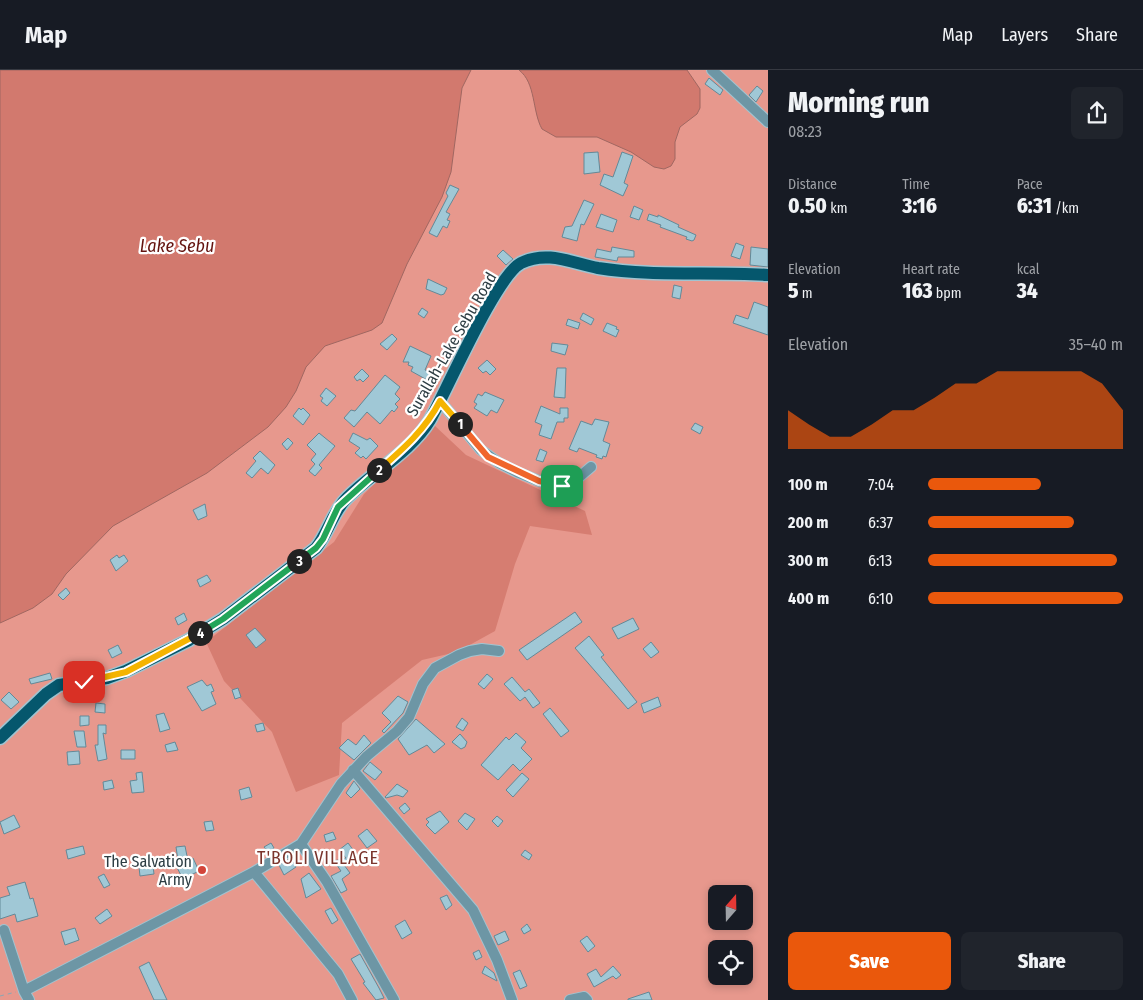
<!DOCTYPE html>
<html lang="en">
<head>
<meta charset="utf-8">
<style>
	body { margin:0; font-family:"Fira Sans Condensed",sans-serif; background:#20242c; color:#f1f3f6; height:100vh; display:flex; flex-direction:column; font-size:19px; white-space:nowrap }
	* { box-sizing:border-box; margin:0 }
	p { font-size:16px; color:#9ea1a6 }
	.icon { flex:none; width:28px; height:28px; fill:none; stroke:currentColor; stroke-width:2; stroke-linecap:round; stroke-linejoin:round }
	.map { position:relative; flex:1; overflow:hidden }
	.sheet { display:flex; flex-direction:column; background:#171b24; width:375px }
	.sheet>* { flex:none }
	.needle { width:32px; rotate:20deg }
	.controls { position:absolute; left:708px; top:815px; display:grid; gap:10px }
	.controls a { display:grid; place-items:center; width:45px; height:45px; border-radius:8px; background:#171b24; box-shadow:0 2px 8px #0003; font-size:25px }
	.pin { position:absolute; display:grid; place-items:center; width:42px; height:42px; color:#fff; margin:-21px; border-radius:10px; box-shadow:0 2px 8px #0006 }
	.km { position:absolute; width:25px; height:25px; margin:-12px; border-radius:50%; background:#222; color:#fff; font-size:14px; line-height:25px; text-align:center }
	.round { display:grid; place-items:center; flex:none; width:52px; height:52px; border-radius:8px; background:#20242c }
	.overview { display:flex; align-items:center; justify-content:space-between; height:85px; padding:0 20px }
	h1 { font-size:28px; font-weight:800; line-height:38px }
	.figures { display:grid; grid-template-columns:repeat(3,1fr); gap:8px; height:85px; padding:5px 20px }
	.figures div { display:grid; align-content:center }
	.figures b { font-size:21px; font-weight:800 }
	.figures small { font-size:14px; font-weight:400 }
	.figures p { font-size:14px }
	.chart { height:140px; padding:10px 20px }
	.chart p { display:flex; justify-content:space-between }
	.chart svg { width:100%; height:90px; margin-top:5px; fill:#ea580c; opacity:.7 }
	.button { display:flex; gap:10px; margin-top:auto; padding:10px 20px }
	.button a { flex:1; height:58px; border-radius:8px; background:#ea580c; color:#fff; font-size:20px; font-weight:800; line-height:58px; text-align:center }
	.button a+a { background:#20242c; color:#f1f3f6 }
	ul { padding:0 20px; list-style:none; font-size:16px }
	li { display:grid; grid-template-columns:80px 60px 1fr; align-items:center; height:38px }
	li i { height:12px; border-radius:6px; background:#ea580c }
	header { display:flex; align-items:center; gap:30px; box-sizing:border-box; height:70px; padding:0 25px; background:#171b24; border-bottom:1px solid #363941 }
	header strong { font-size:24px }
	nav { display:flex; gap:28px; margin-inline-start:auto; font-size:18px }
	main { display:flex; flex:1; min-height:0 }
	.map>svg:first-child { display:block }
</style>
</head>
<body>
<header>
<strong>Map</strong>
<nav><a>Map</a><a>Layers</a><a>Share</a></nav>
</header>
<main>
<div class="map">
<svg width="768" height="930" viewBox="0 0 768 930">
	<rect width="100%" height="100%" fill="#bde6f5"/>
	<!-- green -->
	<path fill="#e7988d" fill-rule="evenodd" d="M0,0H768V930H0ZM716,824H744V851H716ZM716,879H744V906H716Z"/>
	<!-- forest -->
	<path fill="#d67d71" d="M434,355L466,385L585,441L592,465L530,456L515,494L495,561L457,582L422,590L342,653L339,705L296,722L272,662L224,611L206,572L334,472L364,424Z"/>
	<!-- water -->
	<path fill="#d2796e" stroke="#a06761" d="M0,0H471L462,18L451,102L442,127L407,194L382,253L372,260L325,276L306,297L296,321L286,337L268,357L207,403L113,456L66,504L52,524L33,538L0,553Z
		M519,0H687L700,19V38L697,44L680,57L675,72V89L671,96L664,99L654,97L631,82L597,67H556L542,59C532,41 536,13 519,0Z"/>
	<!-- building -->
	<path fill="#a0c8d6" stroke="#638997" d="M709,8L723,20L720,25L705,14Z
		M757,16L763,21L756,32L749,25Z
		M598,82L600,102L584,104V83Z
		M622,82L633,86L624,113L628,115L623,126L600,115L604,104L613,107Z
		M450,115L459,119L446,142L450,144L447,150L450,151L447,158L443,156L437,167L429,163L448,126L446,123Z
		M584,130L594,134L584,155L581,154L577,171L562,167L565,157L572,156Z
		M634,136L643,140L639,150L630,147Z
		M601,144L617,150L613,162L596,157Z
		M649,144L658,147V145L679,155L678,157L696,165L694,170L692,171L686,169L687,167L660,157L661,155L647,150Z
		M736,173L744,176L740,189L731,186Z
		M612,177L634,181V187H618L617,191L595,187L597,179L611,182Z
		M751,177L768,179V197L750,195Z
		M503,180L513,189L506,195L497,186Z
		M428,209L447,218L444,224L441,225L426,219Z
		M674,215L682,217L680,229L672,227Z
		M754,232L768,237V265L733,253L736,245L748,249Z
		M422,238L428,242L424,248L418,244Z
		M583,243L594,249L591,255L580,249Z
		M568,249L580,253L578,259L566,255Z
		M607,253L617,257L616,259L619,260L616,267L603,261Z
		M392,264L397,269L387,280L380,274Z
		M552,273L568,275L565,285L551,281Z
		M410,276L431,286L425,300L432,303L429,311L411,301L413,297L408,295L409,292H403Z
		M487,290L496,299L490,305L486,301L483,303L478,298Z
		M557,298H566L565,328L554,327Z
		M362,299L369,306L363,312L360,309L357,311L354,307Z
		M385,305L400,317L395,324L400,329L395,334L398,337L394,342L392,340L380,354L367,342L354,357L344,348L351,340L355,341Z
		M326,318L336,326L327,336L321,331L323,328L320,326Z
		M485,322L504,330L497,343L491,340L487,346L474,338L477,334L474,332L478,324L482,326Z
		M541,336L560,344V338H568V348H564V352H557L551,369L539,365L542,355L535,352Z
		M299,338L301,340L303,338L310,345L303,355L293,346Z
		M595,349L609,352L603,371L610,374L606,387L603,386L602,389L596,387L597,385L579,378L577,382L569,379L581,351L592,355Z
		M695,353L703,357L700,364L691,359Z
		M319,363L335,376L319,395L322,398L315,406L309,401L315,394L311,390L316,384L307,375Z
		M353,363L367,370L370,368L378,376L366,389L363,386L361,388L355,383L360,378L349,371Z
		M288,368L293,373L287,380L282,374Z
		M540,379L547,382L543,392L536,390Z
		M260,381L275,395L268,404L261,398L252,408L246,403L256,391L253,388Z
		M205,434L207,446L198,450L193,440Z
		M117,485L119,488L124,485L128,491L116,501L110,490Z
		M207,505L211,511L200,517L197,510Z
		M66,518L70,523L63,530L58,525Z
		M575,542L582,552L527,590L519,580Z
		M184,543L187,550L178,555L175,548Z
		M633,548L639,559L618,569L612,558Z
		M255,558L266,570L256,578L246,565Z
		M589,566L604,585L601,587L637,632L628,639L575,578Z
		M651,572L659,582L651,588L643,579Z
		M118,575L122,583L112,588L108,580Z
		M50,603L52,609L31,614L29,609Z
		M487,604L493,609L484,619L478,614Z
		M512,607L525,622L529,619L540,633L533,638L525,627L520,631L504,614Z
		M202,610L207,616L211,614L214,621L211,622L216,634L202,641L187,617Z
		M238,618L241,627L235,629L232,620Z
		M9,622L19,632L11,639L1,630Z
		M398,626L408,632L403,643L384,663L382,661L391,652L382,643Z
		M658,627L661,636L644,643L641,634Z
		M96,633L105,634V643L95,642Z
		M550,638L569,661L561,667L543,644Z
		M164,643L170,659L160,662L156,645Z
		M80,646H89V655L80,656Z
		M462,648L468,653L463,661L456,657Z
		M416,649L445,674L434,683L427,675L409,685L398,669Z
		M263,653L265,660L257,662L255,655Z
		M98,655H106V664L103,663L107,689L98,691L95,675H98Z
		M74,661H84L86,677H77Z
		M516,663L526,672L521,678L532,689L520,701L513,694L498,710L481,695L506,667L509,670Z
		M460,664L467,672L465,677L461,679L452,672Z
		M364,665L371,673L354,690L339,678L348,669L356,675Z
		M175,672L178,680L167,682L165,675Z
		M121,680H135V689H121Z
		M79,681L80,694L68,695L67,682Z
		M370,692L382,702L375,710L363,701Z
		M142,702L144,722L132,723L130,711L137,710L136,703Z
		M522,703L529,709L513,727L506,720Z
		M112,710L114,718L104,720L103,712Z
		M354,711L360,719L351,728L346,723Z
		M397,714L408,721L403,727L397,725L386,728L385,727Z
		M249,717L252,727L241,730L239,720Z
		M405,733L410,739L404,744L399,738Z
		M440,741L449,752L435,764L426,755L429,752L426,749Z
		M465,743L475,749L467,760L458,751Z
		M14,745L20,757L4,764L0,752Z
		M497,746L503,751L498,757L492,751Z
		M212,751L214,760L206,761L204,752Z
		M367,759L377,771L367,778L358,766Z
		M333,762L336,769L326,772L324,765Z
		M271,773L274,778L268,782L264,777Z
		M348,773L357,785L344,795L350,803L342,809L347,820L341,823L331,806L341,801L334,791L346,788L339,780Z
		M83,776L85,784L68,789L66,780Z
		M185,776L188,791L193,788L199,801L183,809L174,792L178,790L176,777Z
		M525,780L532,785L529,790L521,785Z
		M291,788L296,797L284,805L279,795Z
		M153,796L154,804L140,806L139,797Z
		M309,803L321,819L306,828L301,809Z
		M104,804L110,815L104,818L98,807Z
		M25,812L30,829L33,828L38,846L17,852L15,844L0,849V828L10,825L7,817Z
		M447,825L452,835L446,840L440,828Z
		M331,838L338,850L332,854L325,841Z
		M107,839L112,846L100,854L95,848Z
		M405,850L412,863L402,869L395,856Z
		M527,854L531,860L524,864L521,859Z
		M75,858L79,870L65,875L61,862Z
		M505,861L509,870L498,875L494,866Z
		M587,866L595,876L588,882L580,871Z
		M479,880L482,887L476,890L473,883Z
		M360,884L379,918L384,928L376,930L363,913L365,912L351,889Z
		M149,892L167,930H154L139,897Z
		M485,896L494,903L497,911L482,903Z
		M613,896L621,905L616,909L613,906L594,917L587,904L596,899L601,907Z
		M520,900L527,916L520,919L513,903Z
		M649,922L652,930H628V929Z"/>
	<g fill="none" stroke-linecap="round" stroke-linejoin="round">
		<!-- minor casing -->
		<g stroke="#a0c4d1" stroke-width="12">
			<path id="minor" d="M712,0L768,52
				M440,331L481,380L499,393L517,402L539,411L561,416L571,414L591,397
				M353,700L473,840L497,890L512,930
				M301,774L327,812L394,930
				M254,802L338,904L352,930
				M4,860L24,921L29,930
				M24,921L254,802L301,774L341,714L367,686L397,661L409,647L423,614L435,598L459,585L470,581L482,579L499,581
				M570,930L584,927L587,930"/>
		</g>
		<!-- major casing -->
		<g stroke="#a0c4d1" stroke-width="15">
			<path id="major" d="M0,668L46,624L59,615L107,608L126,601L189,570L223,549L316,478C328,463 332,444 345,430C371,403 411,382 430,350C447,320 496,206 521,193C547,180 572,193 598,198C654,207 712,201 768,205"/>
		</g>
		<!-- path -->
		<path stroke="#88a8b4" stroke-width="1" stroke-dasharray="4 4" stroke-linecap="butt" d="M0,926L16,922"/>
		<!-- minor -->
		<use href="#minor" stroke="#6d96a5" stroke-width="10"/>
		<!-- major -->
		<use href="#major" stroke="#05576d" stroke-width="12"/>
	</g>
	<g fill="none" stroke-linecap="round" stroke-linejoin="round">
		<!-- split-1 casing -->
		<g stroke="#fff" stroke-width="10">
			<path id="split-1" d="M460,354L488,387L539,411L562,416"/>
		</g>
		<!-- split-2 casing -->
		<g stroke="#fff" stroke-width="10">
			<path id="split-2" d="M379,400C403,379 425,360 440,331L460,354"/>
		</g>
		<!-- split-3 casing -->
		<g stroke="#fff" stroke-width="10">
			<path id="split-3" d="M299,491L316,478L323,469L338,437L379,400"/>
		</g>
		<!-- split-4 casing -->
		<g stroke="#fff" stroke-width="10">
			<path id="split-4" d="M200,563L223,549L299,491"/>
		</g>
		<!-- split-5 casing -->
		<g stroke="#fff" stroke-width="10">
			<path id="split-5" d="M84,612L126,602L200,563"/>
		</g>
		<!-- split-1 -->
		<use href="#split-1" stroke="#f0652b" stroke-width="6"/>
		<!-- split-2 -->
		<use href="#split-2" stroke="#f5b400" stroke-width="6"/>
		<!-- split-3 -->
		<use href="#split-3" stroke="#22a559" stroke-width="6"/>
		<!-- split-4 -->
		<use href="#split-4" stroke="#22a559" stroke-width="6"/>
		<!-- split-5 -->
		<use href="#split-5" stroke="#f5b400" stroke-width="6"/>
	</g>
	<!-- markers -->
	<circle fill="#d3453a" stroke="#fff" stroke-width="2" cx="202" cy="800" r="5"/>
	<g text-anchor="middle" stroke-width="4.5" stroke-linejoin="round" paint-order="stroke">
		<!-- street labels -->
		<g font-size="16" fill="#2d3d43" stroke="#fff">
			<text transform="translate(451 274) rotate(-60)" y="6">Surallah-Lake Sebu Road</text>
		</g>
		<!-- poi labels -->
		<g font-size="16" fill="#2d3d43" stroke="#fff" text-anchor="end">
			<text x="192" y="797">The Salvation<tspan x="192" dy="18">Army</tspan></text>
		</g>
		<!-- water labels -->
		<g font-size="18" font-style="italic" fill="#64130f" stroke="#fff">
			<text x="177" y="182">Lake Sebu</text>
		</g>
		<!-- neighbourhood labels -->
		<g font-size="18" letter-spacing="1" fill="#7b352d" stroke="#fff">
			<text x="318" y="794">T'BOLI VILLAGE</text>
		</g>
	</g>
</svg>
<div class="controls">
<a><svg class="needle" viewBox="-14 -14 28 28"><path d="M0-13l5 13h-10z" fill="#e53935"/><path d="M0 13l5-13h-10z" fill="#9ea1a6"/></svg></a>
<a><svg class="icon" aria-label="locate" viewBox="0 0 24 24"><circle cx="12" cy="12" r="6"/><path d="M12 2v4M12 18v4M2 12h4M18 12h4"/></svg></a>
</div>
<div class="pin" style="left:562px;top:416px;background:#1e9e55"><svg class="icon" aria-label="arrive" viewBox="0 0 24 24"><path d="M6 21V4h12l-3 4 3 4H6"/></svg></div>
<div class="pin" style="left:84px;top:612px;background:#d93025"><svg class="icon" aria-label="check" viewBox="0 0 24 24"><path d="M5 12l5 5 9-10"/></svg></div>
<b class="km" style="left:460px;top:354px">1</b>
<b class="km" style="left:379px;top:400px">2</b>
<b class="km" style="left:299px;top:491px">3</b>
<b class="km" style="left:200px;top:563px">4</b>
</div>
<section class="sheet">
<div class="overview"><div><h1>Morning run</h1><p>08:23</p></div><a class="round"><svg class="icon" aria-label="share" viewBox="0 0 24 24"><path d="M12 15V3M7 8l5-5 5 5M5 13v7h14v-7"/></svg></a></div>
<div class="figures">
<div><p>Distance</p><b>0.50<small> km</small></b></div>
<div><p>Time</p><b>3:16</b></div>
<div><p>Pace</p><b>6:31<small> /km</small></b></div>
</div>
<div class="figures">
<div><p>Elevation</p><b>5<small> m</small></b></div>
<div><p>Heart rate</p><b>163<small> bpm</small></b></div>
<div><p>kcal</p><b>34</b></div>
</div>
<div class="chart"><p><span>Elevation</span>35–40 m</p>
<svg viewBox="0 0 160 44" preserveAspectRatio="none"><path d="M0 44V25L10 32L20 38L30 38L40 32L50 25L60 25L70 19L80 12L90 12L100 6L110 6L120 6L130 6L140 6L150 12L160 25V44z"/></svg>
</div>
<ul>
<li><b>100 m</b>7:04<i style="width:58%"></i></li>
<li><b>200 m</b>6:37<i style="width:75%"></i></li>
<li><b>300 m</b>6:13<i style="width:97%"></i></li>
<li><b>400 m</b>6:10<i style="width:100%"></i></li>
</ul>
<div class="button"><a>Save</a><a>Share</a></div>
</section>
</main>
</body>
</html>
